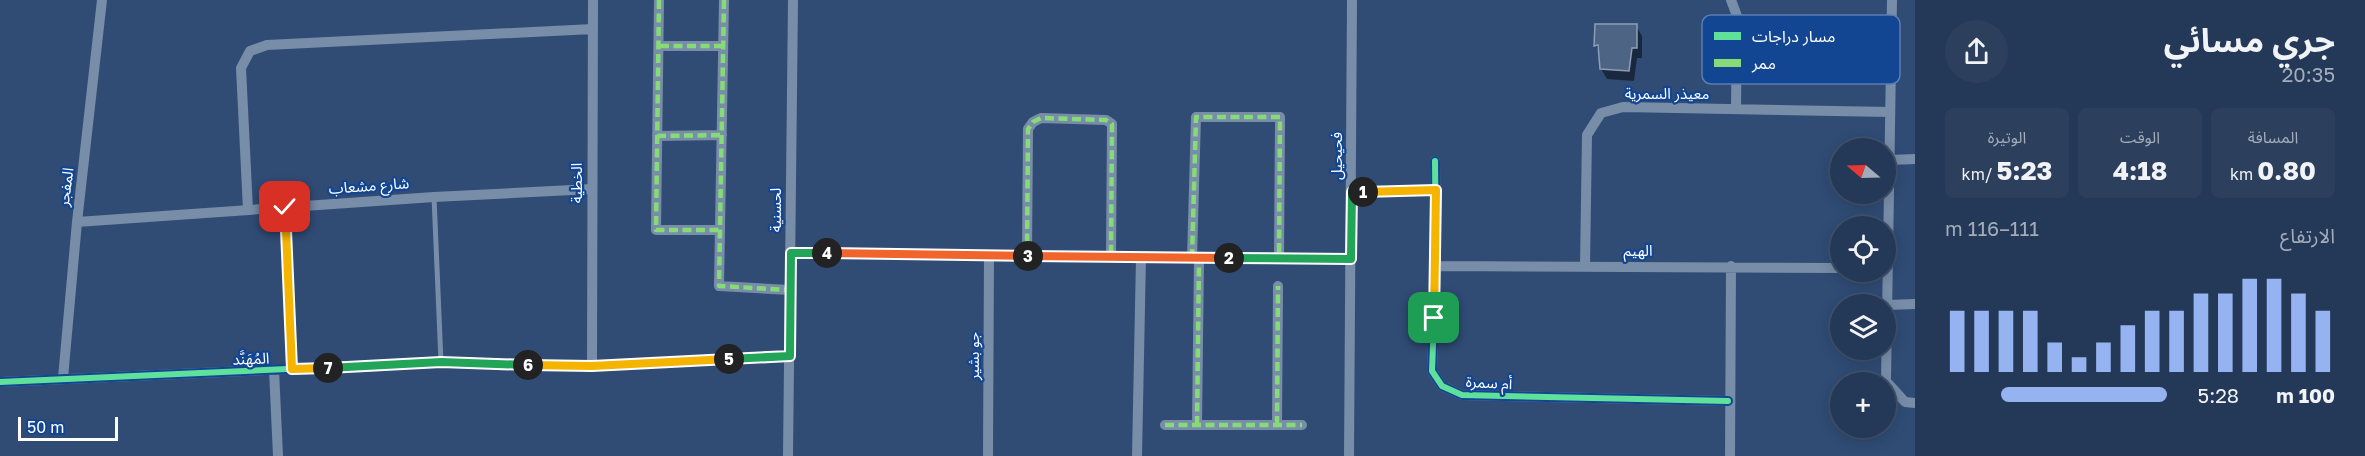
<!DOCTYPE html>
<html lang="ar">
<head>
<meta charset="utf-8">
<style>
	body { margin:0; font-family:"Golos Text","Noto Sans Arabic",sans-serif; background:#2c405e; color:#f1f3f6; direction:rtl; height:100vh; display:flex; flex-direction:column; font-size:22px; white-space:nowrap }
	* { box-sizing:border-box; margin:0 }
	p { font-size:20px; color:#a3acba }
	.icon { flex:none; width:33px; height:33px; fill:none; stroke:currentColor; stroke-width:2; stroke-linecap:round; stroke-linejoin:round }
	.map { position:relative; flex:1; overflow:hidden; direction:ltr }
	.side { display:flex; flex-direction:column; background:#243958; width:450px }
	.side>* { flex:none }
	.needle { width:39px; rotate:289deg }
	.controls { position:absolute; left:1830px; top:138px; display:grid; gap:12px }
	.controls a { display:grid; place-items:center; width:66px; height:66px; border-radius:50%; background:#243958; box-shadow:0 3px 15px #0003,0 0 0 2px #41536e; font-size:30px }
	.scale { position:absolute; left:18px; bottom:15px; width:100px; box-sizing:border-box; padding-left:6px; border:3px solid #fff; border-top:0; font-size:16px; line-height:21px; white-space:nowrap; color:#fff; -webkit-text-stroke:4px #134692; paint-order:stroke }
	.pin { position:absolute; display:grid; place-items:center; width:51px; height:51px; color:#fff; margin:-26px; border-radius:12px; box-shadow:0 3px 9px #0006 }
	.km { position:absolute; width:30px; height:30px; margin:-15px; border-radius:50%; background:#222; color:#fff; font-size:16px; line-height:30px; text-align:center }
	.round { display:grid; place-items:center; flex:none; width:63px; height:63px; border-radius:32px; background:#2c405e }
	.overview { display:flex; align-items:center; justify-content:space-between; height:102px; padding:0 30px }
	h1 { font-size:33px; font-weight:700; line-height:45px }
	.stats { display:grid; grid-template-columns:repeat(3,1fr); gap:9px; height:102px; padding:6px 30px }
	.stats div { display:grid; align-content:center; border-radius:9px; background:#2c405e; text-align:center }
	.stats b { font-size:26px; font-weight:700 }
	.stats small { font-size:16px; font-weight:400 }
	.stats p { font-size:16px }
	.chart { height:168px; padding:12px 30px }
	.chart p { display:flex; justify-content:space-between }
	.chart svg { width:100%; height:108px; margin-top:6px; stroke:#95b2f1; stroke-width:6 }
	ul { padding:0 30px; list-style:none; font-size:20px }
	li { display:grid; grid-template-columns:96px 72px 1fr; align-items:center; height:45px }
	li i { height:15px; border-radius:8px; background:#95b2f1 }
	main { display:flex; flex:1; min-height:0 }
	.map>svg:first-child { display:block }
</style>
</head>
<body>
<main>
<section class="side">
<div class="overview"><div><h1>جري مسائي</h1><p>20:35</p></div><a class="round"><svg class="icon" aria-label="share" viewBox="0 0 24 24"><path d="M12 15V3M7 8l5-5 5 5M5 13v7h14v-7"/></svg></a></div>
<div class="stats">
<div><p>المسافة</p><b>0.80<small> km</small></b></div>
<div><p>الوقت</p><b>4:18</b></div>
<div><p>الوتيرة</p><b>5:23<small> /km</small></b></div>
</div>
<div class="chart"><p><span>الارتفاع</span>111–116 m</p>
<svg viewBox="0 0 160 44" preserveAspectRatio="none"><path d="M5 44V19M15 44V19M25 44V19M35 44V19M45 44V32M55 44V38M65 44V32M75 44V25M85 44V19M95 44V19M105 44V12M115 44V12M125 44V6M135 44V6M145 44V12M155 44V19"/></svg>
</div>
<ul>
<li><b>100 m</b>5:28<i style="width:75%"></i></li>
</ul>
</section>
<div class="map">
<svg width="1915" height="456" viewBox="0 0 1915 456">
	<rect width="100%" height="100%" fill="#304c75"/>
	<!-- shadow -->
	<path fill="#0007" d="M1596,25L1636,26L1642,36V58H1637L1634,81L1607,79L1601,69L1600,54L1596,46Z"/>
	<!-- building -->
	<path fill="#4d6484" stroke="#8d9eb6" stroke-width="1.5" d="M1595,24H1637V48H1632L1629,71L1600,69L1598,45L1594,46Z"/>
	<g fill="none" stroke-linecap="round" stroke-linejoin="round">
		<!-- service -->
		<path stroke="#788da8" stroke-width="5" d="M434,197L441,362"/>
		<!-- minor -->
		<path stroke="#788da8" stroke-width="10" d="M659,0L656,230H720
			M724,0L719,286L790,290
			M1731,0L1737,16L1736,109
			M1892,0L1886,381L1905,402L1915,403
			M660,46H723
			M657,136L722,135
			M1890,160L1915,159
			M1435,161L1436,266L1432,371L1442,386L1462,395L1728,401
			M1352,192L1436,190
			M285,207L292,369
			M248,210L241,68L250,51L267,45L593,29
			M77,222L434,197L592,189
			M791,253L1351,259
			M1027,256L1028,129L1033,122L1041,118L1106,120L1112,124L1111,257
			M1192,258L1196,117H1280L1279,259
			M1436,266L1840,268
			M1585,266L1587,135L1601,113L1623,107L1890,112
			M1887,305L1915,304
			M592,366L593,0
			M274,370L278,456
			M63,378L77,222L102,0
			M0,382L441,362L592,366L790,356
			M1165,425H1302
			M1197,425L1199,258
			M1277,425L1278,286
			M788,456L793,0
			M988,456L989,255
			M1137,456L1141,257
			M1349,456L1352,0
			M1730,456L1731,266"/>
		<!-- quiet -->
		<path stroke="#86db77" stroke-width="4.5" stroke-dasharray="9 4.5" stroke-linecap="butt" d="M659,0L656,230H720
			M724,0L719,286L790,290
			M660,46H723
			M657,136L722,135
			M1027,256L1028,129L1033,122L1041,118L1106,120L1112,124L1111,257
			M1192,258L1196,117H1280L1279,259
			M1165,425H1302
			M1197,425L1199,258
			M1277,425L1278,286"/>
		<!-- cycleway casing -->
		<g stroke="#134692" stroke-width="10">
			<path id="cycleway" d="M1435,161L1436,266L1432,371L1442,386L1462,395L1728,401
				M791,253L1351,259
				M0,382L441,362L592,366L790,356"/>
		</g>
		<!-- cycleway -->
		<use href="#cycleway" stroke="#60e19b" stroke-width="6"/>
	</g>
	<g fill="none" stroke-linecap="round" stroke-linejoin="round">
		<!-- split-1 casing -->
		<g stroke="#fff" stroke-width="12">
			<path id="split-1" d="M1363,192L1436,190L1434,318"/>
		</g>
		<!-- split-2 casing -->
		<g stroke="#fff" stroke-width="12">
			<path id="split-2" d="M1229,258L1351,259L1352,192H1363"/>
		</g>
		<!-- split-3 casing -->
		<g stroke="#fff" stroke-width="12">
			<path id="split-3" d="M1028,256L1229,258"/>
		</g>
		<!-- split-4 casing -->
		<g stroke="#fff" stroke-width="12">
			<path id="split-4" d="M827,253L1028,256"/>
		</g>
		<!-- split-5 casing -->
		<g stroke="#fff" stroke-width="12">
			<path id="split-5" d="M729,359L790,356L791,253H827"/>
		</g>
		<!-- split-6 casing -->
		<g stroke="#fff" stroke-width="12">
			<path id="split-6" d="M528,365L592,366L729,359"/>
		</g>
		<!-- split-7 casing -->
		<g stroke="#fff" stroke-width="12">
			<path id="split-7" d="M328,368L441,362L528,365"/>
		</g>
		<!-- split-8 casing -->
		<g stroke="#fff" stroke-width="12">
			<path id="split-8" d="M285,207L292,369L328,368"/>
		</g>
		<!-- split-1 -->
		<use href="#split-1" stroke="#f5b400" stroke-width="8"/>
		<!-- split-2 -->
		<use href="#split-2" stroke="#22a559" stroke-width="8"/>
		<!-- split-3 -->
		<use href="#split-3" stroke="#f0652b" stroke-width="8"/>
		<!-- split-4 -->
		<use href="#split-4" stroke="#f0652b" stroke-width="8"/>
		<!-- split-5 -->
		<use href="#split-5" stroke="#22a559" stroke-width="8"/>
		<!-- split-6 -->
		<use href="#split-6" stroke="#f5b400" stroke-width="8"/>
		<!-- split-7 -->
		<use href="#split-7" stroke="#22a559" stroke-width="8"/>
		<!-- split-8 -->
		<use href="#split-8" stroke="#f5b400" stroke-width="8"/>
	</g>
	<g text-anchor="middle" stroke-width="4.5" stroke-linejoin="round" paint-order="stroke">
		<!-- street labels -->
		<g font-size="15" fill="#fff" stroke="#134692">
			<text x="1667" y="99">معيذر السمرية</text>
			<text transform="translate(1337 156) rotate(-90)" y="5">فحيحيل</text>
			<text transform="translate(577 183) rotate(-90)" y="5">الخطية</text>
			<text transform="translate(369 186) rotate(-4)" y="5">شارع مشعاب</text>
			<text transform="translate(66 187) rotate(-83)" y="5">المفجر</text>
			<text transform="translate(776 210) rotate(-90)" y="5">لحسنية</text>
			<text x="1638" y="256">الهيم</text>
			<text transform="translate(974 356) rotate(-90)" y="5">جو بشير</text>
			<text transform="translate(251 359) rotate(-2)" y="5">المُهَنَّد</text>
			<text transform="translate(1489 383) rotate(3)" y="5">أم سمرة</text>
		</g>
	</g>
	<!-- legend -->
	<rect x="1702" y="15" width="198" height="69" rx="9" fill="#134692" stroke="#5a7eb3" stroke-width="1.5"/>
	<rect x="1714" y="32" width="27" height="8" fill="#60e19b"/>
	<rect x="1714" y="59" width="27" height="8" fill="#86db77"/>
	<g font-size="16" fill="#fff">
		<text x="1752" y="42">مسار دراجات</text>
		<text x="1752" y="69">ممر</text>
	</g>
</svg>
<div class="controls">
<a><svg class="needle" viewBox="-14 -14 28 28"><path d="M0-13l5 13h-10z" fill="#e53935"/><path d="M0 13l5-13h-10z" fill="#a3acba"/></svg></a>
<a><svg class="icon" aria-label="locate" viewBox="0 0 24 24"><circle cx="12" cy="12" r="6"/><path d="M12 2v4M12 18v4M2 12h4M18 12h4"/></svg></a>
<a><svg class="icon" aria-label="layers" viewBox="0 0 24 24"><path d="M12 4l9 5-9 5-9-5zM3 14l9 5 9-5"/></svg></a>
<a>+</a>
</div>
<div class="scale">50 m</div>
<div class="pin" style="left:1434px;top:318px;background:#1e9e55"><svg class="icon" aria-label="arrive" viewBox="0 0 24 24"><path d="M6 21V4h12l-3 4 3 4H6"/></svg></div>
<div class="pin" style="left:285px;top:207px;background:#d93025"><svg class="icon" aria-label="check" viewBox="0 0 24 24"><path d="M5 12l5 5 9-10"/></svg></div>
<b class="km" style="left:1363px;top:192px">1</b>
<b class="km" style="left:1229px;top:258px">2</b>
<b class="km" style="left:1028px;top:256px">3</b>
<b class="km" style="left:827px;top:253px">4</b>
<b class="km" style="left:729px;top:359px">5</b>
<b class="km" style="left:528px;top:365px">6</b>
<b class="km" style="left:328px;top:368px">7</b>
</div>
</main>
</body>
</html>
